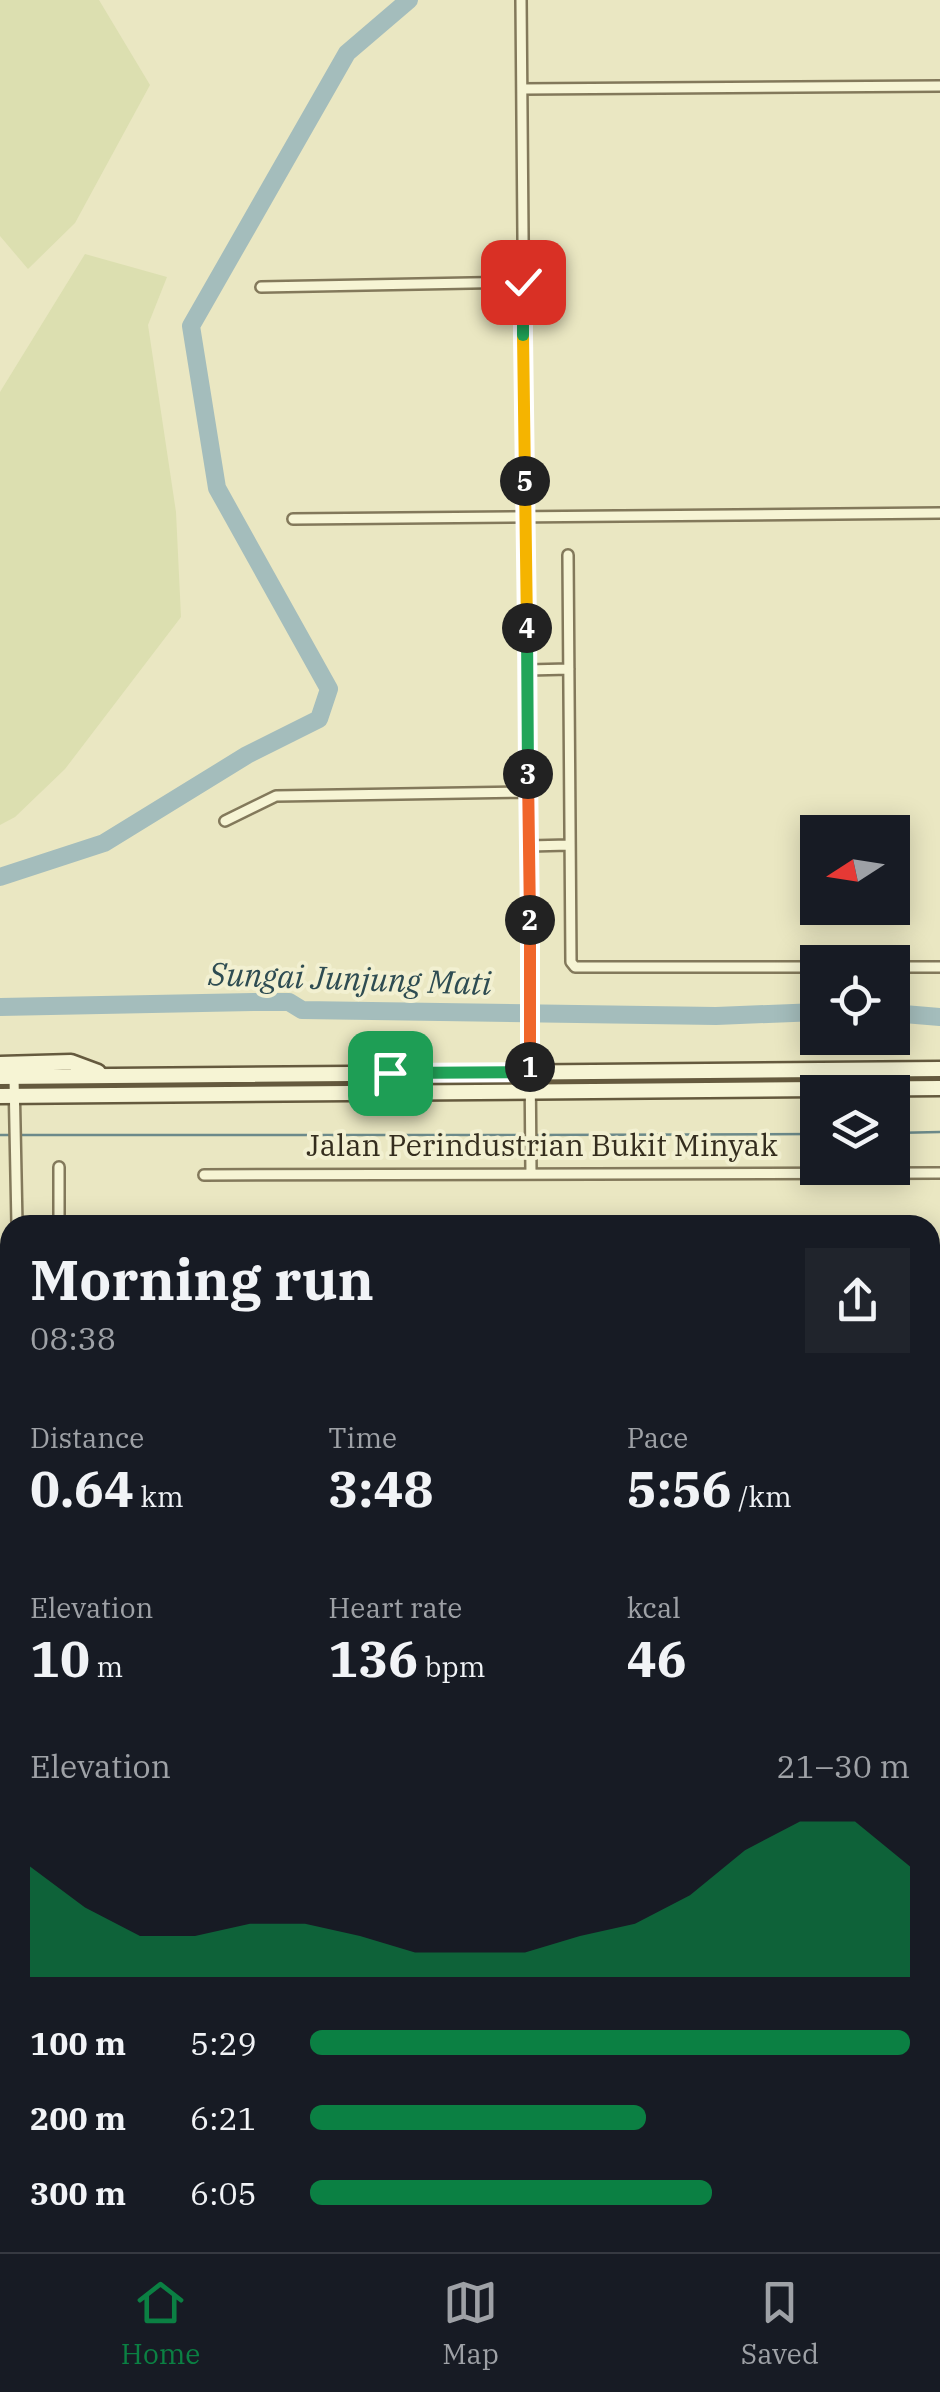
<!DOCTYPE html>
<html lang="en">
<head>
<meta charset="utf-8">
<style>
	body { margin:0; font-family:"IBM Plex Serif",serif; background:#20242c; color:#f1f3f6; height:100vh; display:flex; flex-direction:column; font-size:38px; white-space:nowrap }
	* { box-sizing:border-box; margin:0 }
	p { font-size:32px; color:#9ea1a6 }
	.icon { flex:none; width:55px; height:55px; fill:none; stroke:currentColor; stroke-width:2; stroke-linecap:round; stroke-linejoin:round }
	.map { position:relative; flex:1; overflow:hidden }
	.side { position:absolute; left:0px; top:1215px; width:940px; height:1038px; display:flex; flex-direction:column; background:#171b24; border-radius:30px 30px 0 0; box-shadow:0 5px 25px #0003 }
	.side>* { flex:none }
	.needle { width:65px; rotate:258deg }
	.tools { position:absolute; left:800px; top:815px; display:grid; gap:20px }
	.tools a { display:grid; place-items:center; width:110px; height:110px; border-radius:0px; background:#171b24; box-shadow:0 5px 25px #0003; font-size:50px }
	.pin { position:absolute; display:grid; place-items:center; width:85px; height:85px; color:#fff; margin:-42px; border-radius:20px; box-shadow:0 5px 15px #0006 }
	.km { position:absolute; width:50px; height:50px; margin:-25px; border-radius:50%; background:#222; color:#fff; font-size:28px; line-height:50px; text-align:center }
	.round { display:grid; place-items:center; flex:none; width:105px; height:105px; border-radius:0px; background:#20242c }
	.head { display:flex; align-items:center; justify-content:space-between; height:170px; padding:0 30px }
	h1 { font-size:55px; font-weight:700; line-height:75px }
	.metrics { display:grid; grid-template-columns:repeat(3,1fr); gap:15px; height:170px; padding:10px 30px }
	.metrics div { display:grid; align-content:center }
	.metrics b { font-size:50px; font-weight:700 }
	.metrics small { font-size:28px; font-weight:400 }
	.metrics p { font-size:28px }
	.chart { height:280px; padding:20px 30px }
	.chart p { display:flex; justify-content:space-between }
	.chart svg { width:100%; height:180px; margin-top:10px; fill:#0b8043; opacity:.7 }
	ul { padding:0 30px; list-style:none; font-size:32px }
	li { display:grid; grid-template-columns:160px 120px 1fr; align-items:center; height:75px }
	li i { height:25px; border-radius:12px; background:#0b8043 }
	.tab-bar { display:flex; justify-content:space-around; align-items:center; height:140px; border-top:2px solid #363941; background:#171b24; font-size:28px; color:#9ea1a6 }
	.tab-bar a { display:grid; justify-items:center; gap:5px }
	.tab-bar .selected { color:#0b8043 }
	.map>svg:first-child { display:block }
</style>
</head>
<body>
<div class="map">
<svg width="940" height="2252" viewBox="0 0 940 2252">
	<rect width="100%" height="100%" fill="#eae7c2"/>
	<!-- farmland -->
	<path fill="#dcdfb0" d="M0,0H99L150,85L75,223L28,269L0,236Z
		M85,254L167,277L148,325L176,512L181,617L65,769L15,817L0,825V392Z"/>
	<!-- green -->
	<path fill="#b7c797" d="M10,2145V2236L6,2238L0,2223V2147Z"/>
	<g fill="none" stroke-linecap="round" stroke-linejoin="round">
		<!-- stream -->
		<path stroke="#6c8a8a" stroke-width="2.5" d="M892,1133L940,1132
			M0,1135H528
			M536,1135L818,1134
			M0,2100L10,2101
			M930,2113H940"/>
		<!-- river -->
		<path stroke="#a4bdbc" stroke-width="18" d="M0,877L104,843L247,755L319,719L329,689L217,488L191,326L347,53L409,0
			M0,1007L253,1002H289L302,1010L716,1016L818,1012
			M892,1013L940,1017"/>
		<!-- street casing -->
		<g stroke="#83795b" stroke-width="14">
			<path id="street" d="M521,0L531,1174
				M523,89L940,86
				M261,287L523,282
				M293,519L940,513
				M568,555L571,962L575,967H818
				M528,670L569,669
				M225,821L276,796L528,792
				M529,846L569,845
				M892,967H940
				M14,1077L17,1225
				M204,1175L940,1173
				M59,1225V1167
				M0,1401H10
				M930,1556H940
				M930,1904H940
				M0,1907H10
				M930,2133H940
				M0,2137L10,2136
				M930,2158L940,2233
				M76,2242L81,2252
				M327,2242L329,2252
				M412,2242L414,2252
				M758,2242L759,2252
				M844,2242L845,2252
				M105,2252L147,2242
				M560,2252L614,2242"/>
		</g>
		<!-- secondary casing -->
		<g stroke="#655a3e" stroke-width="19">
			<path id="secondary" d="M0,1064L71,1062L98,1072
				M0,1077L940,1069
				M0,1096L940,1088"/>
		</g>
		<!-- street -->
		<use href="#street" stroke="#f6f4d4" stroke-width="9"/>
		<!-- secondary -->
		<use href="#secondary" stroke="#f6f4d4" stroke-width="14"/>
	</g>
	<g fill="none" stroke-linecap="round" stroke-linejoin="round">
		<!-- split-1 casing -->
		<g stroke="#fff" stroke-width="20">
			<path id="split-1" d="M390,1073L530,1072V1067"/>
		</g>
		<!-- split-2 casing -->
		<g stroke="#fff" stroke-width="20">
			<path id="split-2" d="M530,920V1067"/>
		</g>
		<!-- split-3 casing -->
		<g stroke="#fff" stroke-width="20">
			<path id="split-3" d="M528,774L530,920"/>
		</g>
		<!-- split-4 casing -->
		<g stroke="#fff" stroke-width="20">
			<path id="split-4" d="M527,628L528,774"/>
		</g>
		<!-- split-5 casing -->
		<g stroke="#fff" stroke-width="20">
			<path id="split-5" d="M525,481L527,628"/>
		</g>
		<!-- split-6 casing -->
		<g stroke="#fff" stroke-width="20">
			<path id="split-6" d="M523,335L525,481"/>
		</g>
		<!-- split-7 casing -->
		<g stroke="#fff" stroke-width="20">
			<path id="split-7" d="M523,282V335"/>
		</g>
		<!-- split-1 -->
		<use href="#split-1" stroke="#22a559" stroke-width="12"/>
		<!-- split-2 -->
		<use href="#split-2" stroke="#f0652b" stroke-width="12"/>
		<!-- split-3 -->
		<use href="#split-3" stroke="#f0652b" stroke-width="12"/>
		<!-- split-4 -->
		<use href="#split-4" stroke="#22a559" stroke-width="12"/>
		<!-- split-5 -->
		<use href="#split-5" stroke="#f5b400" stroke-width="12"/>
		<!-- split-6 -->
		<use href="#split-6" stroke="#f5b400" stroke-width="12"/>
		<!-- split-7 -->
		<use href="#split-7" stroke="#22a559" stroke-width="12"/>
	</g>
	<g text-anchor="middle" stroke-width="8" stroke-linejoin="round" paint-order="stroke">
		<!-- street labels -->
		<g font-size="30" fill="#342d1e" stroke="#f2f0d1">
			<text x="542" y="1156">Jalan Perindustrian Bukit Minyak</text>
		</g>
		<!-- water labels -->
		<g font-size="32" font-style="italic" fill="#2e4c52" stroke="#f2f0d1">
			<text transform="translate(350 979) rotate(2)" y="11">Sungai Junjung Mati</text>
		</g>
	</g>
</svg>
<div class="tools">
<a><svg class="needle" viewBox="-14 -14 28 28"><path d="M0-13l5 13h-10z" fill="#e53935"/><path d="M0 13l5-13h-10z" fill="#9ea1a6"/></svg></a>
<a><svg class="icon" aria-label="locate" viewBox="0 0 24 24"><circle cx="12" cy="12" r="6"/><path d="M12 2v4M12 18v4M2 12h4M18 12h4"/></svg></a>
<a><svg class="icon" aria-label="layers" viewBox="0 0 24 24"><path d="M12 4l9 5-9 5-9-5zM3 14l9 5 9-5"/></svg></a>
</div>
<div class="pin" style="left:390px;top:1073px;background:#1e9e55"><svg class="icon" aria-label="arrive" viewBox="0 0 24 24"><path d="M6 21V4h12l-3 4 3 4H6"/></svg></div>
<div class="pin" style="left:523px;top:282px;background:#d93025"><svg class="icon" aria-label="check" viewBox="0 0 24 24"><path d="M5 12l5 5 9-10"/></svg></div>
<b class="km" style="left:530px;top:1067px">1</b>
<b class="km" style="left:530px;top:920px">2</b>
<b class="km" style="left:528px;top:774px">3</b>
<b class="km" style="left:527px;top:628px">4</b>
<b class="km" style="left:525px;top:481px">5</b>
<section class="side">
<div class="head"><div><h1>Morning run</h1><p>08:38</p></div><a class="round"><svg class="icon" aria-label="share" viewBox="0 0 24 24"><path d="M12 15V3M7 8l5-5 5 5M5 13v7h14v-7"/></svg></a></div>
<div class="metrics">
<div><p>Distance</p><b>0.64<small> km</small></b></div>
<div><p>Time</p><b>3:48</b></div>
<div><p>Pace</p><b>5:56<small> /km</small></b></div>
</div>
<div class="metrics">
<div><p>Elevation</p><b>10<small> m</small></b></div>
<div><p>Heart rate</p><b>136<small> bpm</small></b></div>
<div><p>kcal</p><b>46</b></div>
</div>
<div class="chart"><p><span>Elevation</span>21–30 m</p>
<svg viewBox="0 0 160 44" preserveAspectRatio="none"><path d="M0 44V17L10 27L20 34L30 34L40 31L50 31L60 34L70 38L80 38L90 38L100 34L110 31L120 24L130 13L140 6L150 6L160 17V44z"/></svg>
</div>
<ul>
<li><b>100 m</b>5:29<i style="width:100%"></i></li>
<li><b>200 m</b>6:21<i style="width:56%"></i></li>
<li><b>300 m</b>6:05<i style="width:67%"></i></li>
</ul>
</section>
</div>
<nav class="tab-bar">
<a class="selected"><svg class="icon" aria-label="home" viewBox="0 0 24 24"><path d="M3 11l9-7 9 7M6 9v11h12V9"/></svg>Home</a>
<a><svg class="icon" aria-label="map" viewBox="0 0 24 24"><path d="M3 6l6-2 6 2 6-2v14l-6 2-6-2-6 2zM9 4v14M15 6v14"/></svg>Map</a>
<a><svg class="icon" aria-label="saved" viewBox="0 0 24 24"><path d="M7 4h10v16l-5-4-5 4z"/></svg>Saved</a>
</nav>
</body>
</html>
